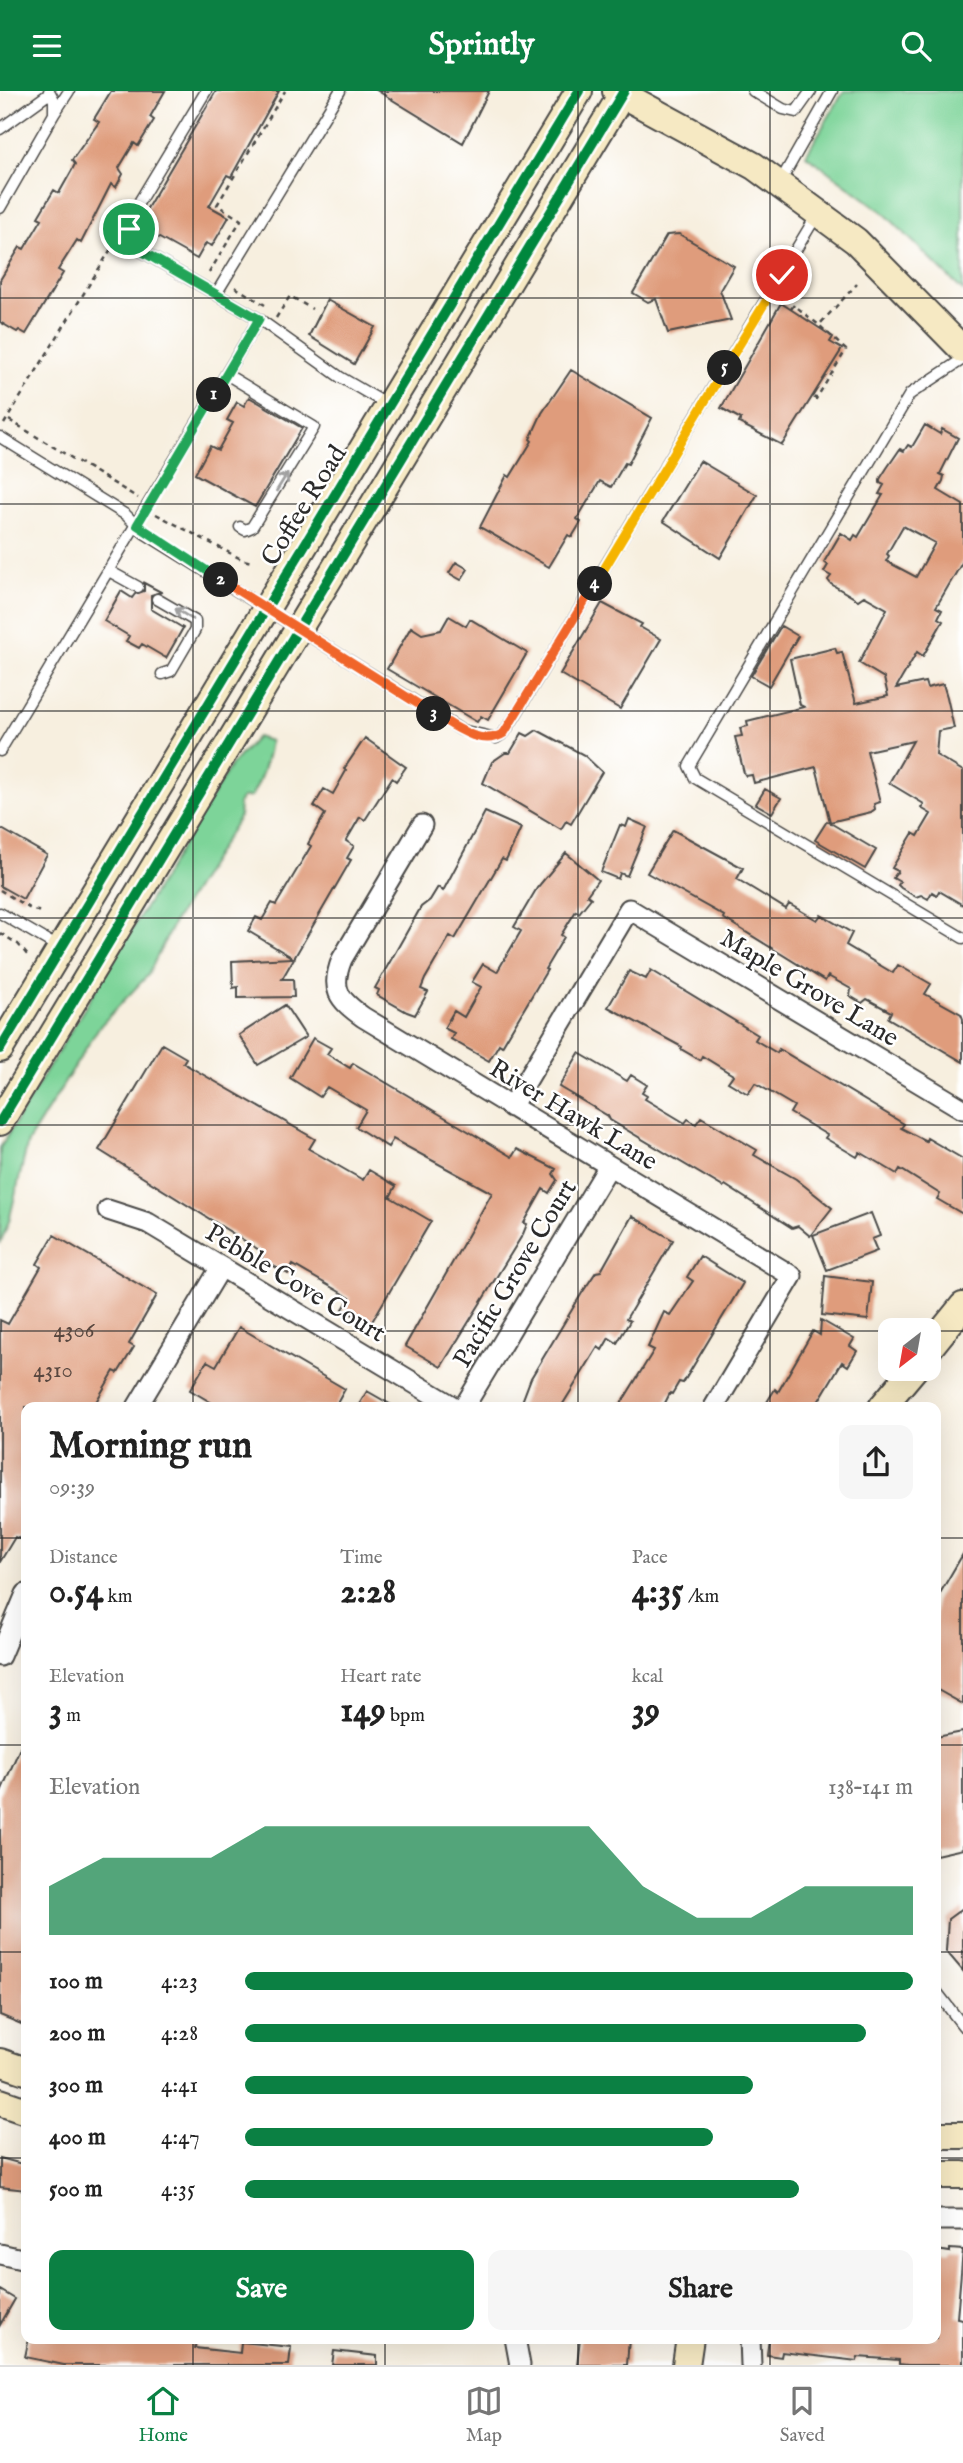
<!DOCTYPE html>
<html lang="en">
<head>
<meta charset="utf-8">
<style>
	body { margin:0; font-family:"IM FELL English",serif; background:#f6f6f6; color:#222; height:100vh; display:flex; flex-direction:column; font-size:26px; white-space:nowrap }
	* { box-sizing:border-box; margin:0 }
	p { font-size:23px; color:#767676 }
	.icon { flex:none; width:38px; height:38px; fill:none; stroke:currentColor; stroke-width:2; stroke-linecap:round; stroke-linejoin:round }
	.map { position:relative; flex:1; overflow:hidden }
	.side { position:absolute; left:21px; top:1311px; width:920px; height:942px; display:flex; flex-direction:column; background:#fff; border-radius:14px; box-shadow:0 7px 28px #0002 }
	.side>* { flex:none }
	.needle { width:46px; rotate:211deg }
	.buttons { position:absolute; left:878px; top:1227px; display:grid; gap:14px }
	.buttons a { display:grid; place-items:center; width:63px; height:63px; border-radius:14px; background:#fff; box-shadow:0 7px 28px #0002; font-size:35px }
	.pin { position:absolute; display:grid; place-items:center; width:60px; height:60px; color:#fff; margin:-30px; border:4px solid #fff; border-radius:50%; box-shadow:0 2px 7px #0007 }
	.km { position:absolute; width:35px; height:35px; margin:-18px; border-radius:50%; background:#222; color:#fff; font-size:19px; line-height:35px; text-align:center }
	.round { display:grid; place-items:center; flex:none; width:74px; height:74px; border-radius:14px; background:#f6f6f6 }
	.overview { display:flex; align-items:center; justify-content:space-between; height:119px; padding:0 28px }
	h1 { font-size:38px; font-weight:700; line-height:52px }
	.figures { display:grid; grid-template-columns:repeat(3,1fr); gap:10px; height:119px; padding:7px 28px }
	.figures div { display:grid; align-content:center }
	.figures b { font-size:35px; font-weight:700 }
	.figures small { font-size:19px; font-weight:400 }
	.figures p { font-size:19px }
	.chart { height:196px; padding:14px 28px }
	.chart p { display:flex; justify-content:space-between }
	.chart svg { width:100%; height:126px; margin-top:7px; fill:#0b8043; opacity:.7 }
	.cta { display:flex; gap:14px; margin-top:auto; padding:14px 28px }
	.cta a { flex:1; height:80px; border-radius:14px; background:#0b8043; color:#fff; font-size:28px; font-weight:700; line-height:80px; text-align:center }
	.cta a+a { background:#f6f6f6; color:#222 }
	ul { padding:0 28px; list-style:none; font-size:23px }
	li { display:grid; grid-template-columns:112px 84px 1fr; align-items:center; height:52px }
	li i { height:18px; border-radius:9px; background:#0b8043 }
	header { display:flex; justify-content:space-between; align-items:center; height:91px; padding:0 28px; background:#0b8043; color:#fff; font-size:32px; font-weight:700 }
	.menu { display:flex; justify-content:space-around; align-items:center; height:98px; border-top:2px solid #e0e0e0; background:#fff; font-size:19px; color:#767676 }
	.menu a { display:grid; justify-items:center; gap:4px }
	.menu .on { color:#0b8043 }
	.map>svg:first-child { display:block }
</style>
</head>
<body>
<header><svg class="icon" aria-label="menu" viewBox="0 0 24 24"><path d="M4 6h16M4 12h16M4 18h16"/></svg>Sprintly<svg class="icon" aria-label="search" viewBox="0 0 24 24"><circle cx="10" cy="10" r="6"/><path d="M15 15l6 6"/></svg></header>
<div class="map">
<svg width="963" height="2274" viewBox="0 0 963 2274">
	<rect width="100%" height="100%" fill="#fff"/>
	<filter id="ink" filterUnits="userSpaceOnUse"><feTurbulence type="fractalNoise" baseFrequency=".0143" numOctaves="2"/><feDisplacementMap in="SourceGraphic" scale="14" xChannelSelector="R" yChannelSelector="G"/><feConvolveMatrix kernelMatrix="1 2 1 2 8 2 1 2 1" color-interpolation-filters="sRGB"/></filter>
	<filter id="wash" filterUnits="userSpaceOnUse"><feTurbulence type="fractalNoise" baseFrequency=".00686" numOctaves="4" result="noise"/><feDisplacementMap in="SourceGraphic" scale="28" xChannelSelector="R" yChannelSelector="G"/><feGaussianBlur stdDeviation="1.57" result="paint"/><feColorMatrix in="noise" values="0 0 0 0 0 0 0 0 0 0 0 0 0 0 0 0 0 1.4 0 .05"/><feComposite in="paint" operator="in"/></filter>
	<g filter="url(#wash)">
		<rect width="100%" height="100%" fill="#f7efdf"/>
		<!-- green -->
		<path fill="#7dd499" stroke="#548062" stroke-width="2" d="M844,0H963V200L883,121L806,64Z
			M257,646L270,650C267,671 262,687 251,706L242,707L238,713L240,725L174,831L148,884L99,936L28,1051L9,1130L0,1153V1057L231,674Z"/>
		<g id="blocks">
			<!-- building -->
			<path fill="#df9c7c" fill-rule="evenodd" d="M111,0H165L150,26L154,29L138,55L134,52L119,77L123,83L116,96L111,93L81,152L77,149L58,179L63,182L26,243L19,239L17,241L0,231V189L20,156L24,158L42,128L38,126L54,99L59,102L72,79L75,73L72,69L99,31L94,28Z
				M216,0H279L231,86L227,84L209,115L229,126L212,155L206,152L197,168L154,144L156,141L139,131Z
				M378,0H489L463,52Z
				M679,143L734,175L720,199L731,229L668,242L656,208L648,211L633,202L667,144Z
				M327,209L375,236L354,273L309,245Z
				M781,212L833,246L830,251L842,258L782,354L739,332L741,328L721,317Z
				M571,279L652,327L628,373L625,372L611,396L600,390L577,428L581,431L572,446L568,444L549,476L480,436L507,384L510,386L532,350L530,348L542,322Z
				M249,306L302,337L255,416L195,383L210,355L218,359L233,332L227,329L237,311L244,315Z
				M925,334L940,343L942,338L958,347L940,383L944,385L943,390L938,399L963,414V470L936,516L942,519L938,527L943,530L923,565L917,561L896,597L925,591L927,597L943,593L947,606L954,637L938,640L936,664L963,680V814L939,800L937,804L932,801L928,808L921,804L916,806L901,797L898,794L900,791L893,787L898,780L892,777L913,742L918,745L931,723L921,717L924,713L889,692L913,650L867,660L880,711L874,713L875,718L871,721L830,731L816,676L754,692L752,684L746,685L744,682L735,646L742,645L740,637L748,635L747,630L804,616L800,614L790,568L835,557L837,562L842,561L856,612L888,605L884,587L859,572L887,518L864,505L858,509L831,493L828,489L831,485L824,481L828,474L824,471L841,442L852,449L855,444L858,446L883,404L879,403L884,394L880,392V388L887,377L900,358L904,360L908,354L912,356ZM903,435L935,452L916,486L886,470L889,465L887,463Z
				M700,370L757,404L720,467L663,430Z
				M456,471L468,478L461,489L449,482Z
				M144,492L161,501L151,504V518L183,537L166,567L142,553L139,557L126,550L129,545L104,530L121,500L132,507L135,503L144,500Z
				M602,512L642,533L640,536L661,548L620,618L560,583Z
				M449,525L466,535L470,528L527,562L488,629L481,625L477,631L387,578L411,536L422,543L441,539Z
				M781,535L798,545L769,595L751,585Z
				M537,639L584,664L602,681L571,733L566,730L561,738L483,692L492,671L505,662H510L522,642L528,645Z
				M365,647L406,676L396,690L392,687L365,729L360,726L346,750L354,755L347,767L351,769L282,888H293L294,906L238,907V896L233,897L232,870L293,867L248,840L256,826L262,829L272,812L276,814L311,755L308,753L325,723L314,715L324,698L333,703L346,680L344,678Z
				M765,698L781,707L772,722L756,713Z
				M485,721L521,737L506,770L502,768L455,848L450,845L425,888L421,898L428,901L415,924L407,921L377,904L379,899L375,897L421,816L430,809L438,796L443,800Z
				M629,728L647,736L627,785L620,782L618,788L601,781L620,734L626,736Z
				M827,730L876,759L865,778L815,749Z
				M0,737L47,764L23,808L0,795Z
				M673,739L743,777L737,788L786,818L789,813L817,829L821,824L852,842L846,854L893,882L898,874L931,893L925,903L961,923L963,928V971L888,927L891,921L867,908L862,912L850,905L851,898L828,885L825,890L723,827L724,825L647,782Z
				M566,762L598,789L587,804L591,807L579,822L576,820L561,844L564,846L545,878L547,879L502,955L499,953L489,970L451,948L454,942L444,937L454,920L464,926L481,896L472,891L483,873L497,881L521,840L514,836L537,797Z
				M651,879L758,944L755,949L777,962L779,958L904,1033L901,1037L926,1050L927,1047L963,1068V1123L937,1108L940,1103L900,1078L897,1083L860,1061L857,1066L825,1047L827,1044L790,1022L794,1015L755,992L748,1003L728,991L733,984L702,965L700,969L681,958L682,956L608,916L629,880L646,888Z
				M285,914L306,946L258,974L239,944Z
				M313,947L331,957L327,963L350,977L353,972L512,1066L517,1058L556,1078L553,1083L557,1089L549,1102L543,1098L524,1132L527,1133L523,1143L441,1276L405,1255L492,1102L393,1048L388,1056L356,1036L366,1019L327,996L320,1006L290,987Z
				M162,953L186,967L183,972L315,1048L309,1058L363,1089L369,1079L396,1095L390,1106L431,1130L370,1234L343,1218L350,1207L293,1174L288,1183L261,1168L264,1162L99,1059Z
				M579,962L627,990L631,984L647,994L642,1002L647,1005L645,1008L685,1032L688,1028L696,1033L701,1026L757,1059L754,1064L796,1088L832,1117L810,1145L798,1135L792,1137L725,1094L723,1096L610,1029L608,1025L559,996Z
				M871,1122L880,1145L872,1148L877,1160L827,1179L813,1144Z
				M632,1125L673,1149L626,1228L630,1230L617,1252L609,1247L602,1259L598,1256L561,1316H520L531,1287L582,1202L596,1181L601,1180Z
				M54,1144L157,1204L129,1253L134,1256L118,1282L114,1280L93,1316H26V1436L19,1448L15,1446L0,1471V1229L8,1233L41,1176L37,1173Z
				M700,1165L743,1192L683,1292L679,1291L672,1303L670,1302L663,1316H619L654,1259L648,1256L664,1221L670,1224L693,1190L687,1186Z
				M825,1185L872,1191L868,1229L822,1224Z
				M821,1229L854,1248L850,1255L857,1260L848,1275L842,1271L815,1316H764L775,1298L778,1301L813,1240L820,1244Z
				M239,1236L345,1298L335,1316H219L190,1299L207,1270L216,1275Z
				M367,1300L395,1316H367L360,1312Z
				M963,1463V1613L936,1598V1509Z
				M963,1641V1758L936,1764V1646Z
				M26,1643V1935L0,1924V1703Z
				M963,1817V1880L946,1860L948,1828Z
				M0,2067L26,2074V2099L0,2096Z
				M950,2158L963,2159L957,2227L963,2228V2274H908L899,2273V2269L858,2266L857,2270L782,2261L781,2266L767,2264L769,2247H936V2159L950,2161Z
				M0,2199L15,2208L0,2234Z
				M29,2247H196L195,2257L240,2262L241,2251L291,2256L289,2274H64L25,2266Z
				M580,2247H629L627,2274H577Z
				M334,2260L377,2265V2274H332Z"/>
		</g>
	</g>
	<g filter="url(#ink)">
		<use href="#blocks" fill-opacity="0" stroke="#4a4846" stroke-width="2"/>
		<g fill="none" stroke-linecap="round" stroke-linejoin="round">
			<!-- lane casing -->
			<g stroke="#4a4846" stroke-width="13">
				<path id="lane" d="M206,0L133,121L129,138L131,154L259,228L340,286L388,314
					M753,0L783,18L796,21L811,0
					M54,23L69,0
					M0,38L50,2
					M779,93L832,0
					M0,117L54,23V9L49,0
					M216,203L340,0
					M963,268L910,303L689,675L695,687L963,847
					M226,283L314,336L252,436L245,439L240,436
					M0,346L126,424L144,442L461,639L496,647L504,642L515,625L818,122
					M109,480L138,496
					M157,508L195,530V539L171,580L162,583
					M0,660L259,228
					M0,822L60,857
					M936,1900L963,1935"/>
			</g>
			<!-- street casing -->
			<g stroke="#4a4846" stroke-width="23">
				<path id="street" d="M422,734L342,868C330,898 338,908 363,926L792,1185L714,1316
					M511,1016L629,818L963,1018
					M108,1119L148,1132L454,1316
					M137,1316L221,1176
					M464,1316L609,1075
					M0,1565L26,1503
					M936,2129H963
					M0,2163L26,2169
					M515,2247L520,2274
					M750,2247L751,2274"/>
			</g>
			<!-- secondary casing -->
			<g stroke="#4a4846" stroke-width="30">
				<path id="secondary" d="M616,0L754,75L856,150L963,259
					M0,958C193,639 388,321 579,0
					M0,1031L624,0
					M929,1257L963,1215
					M882,1316L914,1278
					M0,1971L26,1980
					M0,2011L26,2020
					M936,2044H963
					M936,2084H963
					M686,2274L690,2247"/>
			</g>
			<!-- path -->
			<path stroke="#4a4846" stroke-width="2.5" stroke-dasharray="5 5" stroke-linecap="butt" d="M209,182L241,129L217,114L285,0
				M235,196L265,214
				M791,218L794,214L819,234
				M276,227L290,205L312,218
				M814,306L816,308L846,259L819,234L857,193
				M9,329L138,407
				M4,333L117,148
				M156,423L243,469L252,471
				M0,799L32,819L44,821
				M0,842L18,853L29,866"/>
			<!-- lane -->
			<use href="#lane" stroke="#fff" stroke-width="10"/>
			<!-- street -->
			<use href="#street" stroke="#fff" stroke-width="19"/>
			<!-- secondary -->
			<use href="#secondary" stroke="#f6e9c3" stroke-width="26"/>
			<!-- cycleway casing -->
			<g stroke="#fff" stroke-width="15">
				<path id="cycleway" d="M0,958C193,639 388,321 579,0
					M0,1031L624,0"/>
			</g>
			<!-- cycleway -->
			<use href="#cycleway" stroke="#00873e" stroke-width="10"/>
		</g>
		<!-- one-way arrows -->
		<defs><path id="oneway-shaft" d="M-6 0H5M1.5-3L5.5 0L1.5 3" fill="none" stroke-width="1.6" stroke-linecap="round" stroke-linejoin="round" transform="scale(1.75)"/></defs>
		<g stroke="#a0a0a0">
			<use href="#oneway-shaft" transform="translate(282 391) rotate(-58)"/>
			<use href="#oneway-shaft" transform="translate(184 523) rotate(-148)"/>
		</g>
	</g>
	<g fill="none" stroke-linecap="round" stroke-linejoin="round" filter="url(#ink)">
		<!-- split-1 casing -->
		<g stroke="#fff" stroke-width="14">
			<path id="split-1" d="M129,138L131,154L259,228L214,304"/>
		</g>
		<!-- split-2 casing -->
		<g stroke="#fff" stroke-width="14">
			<path id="split-2" d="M214,304L137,434L221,489"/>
		</g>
		<!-- split-3 casing -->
		<g stroke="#fff" stroke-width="14">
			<path id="split-3" d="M221,489L434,623"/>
		</g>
		<!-- split-4 casing -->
		<g stroke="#fff" stroke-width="14">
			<path id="split-4" d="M434,623C454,635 482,657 504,642L595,493"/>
		</g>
		<!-- split-5 casing -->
		<g stroke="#fff" stroke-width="14">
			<path id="split-5" d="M595,493L725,277"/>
		</g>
		<!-- split-6 casing -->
		<g stroke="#fff" stroke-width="14">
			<path id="split-6" d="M725,277L782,184"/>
		</g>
		<!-- split-1 -->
		<use href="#split-1" stroke="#22a559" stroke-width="9"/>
		<!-- split-2 -->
		<use href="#split-2" stroke="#22a559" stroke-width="9"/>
		<!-- split-3 -->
		<use href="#split-3" stroke="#f0652b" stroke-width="9"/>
		<!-- split-4 -->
		<use href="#split-4" stroke="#f0652b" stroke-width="9"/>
		<!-- split-5 -->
		<use href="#split-5" stroke="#f5b400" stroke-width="9"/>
		<!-- split-6 -->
		<use href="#split-6" stroke="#f5b400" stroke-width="9"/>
	</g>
	<!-- grid -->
	<path fill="none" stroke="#2b2b2b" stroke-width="2" stroke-opacity="0.55" d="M193,0V1316M385,0V1316M578,0V1316M770,0V1316M0,207H963M0,413H963M0,620H963M0,827H963M0,1034H963M0,1240H891M929,1240H963M0,1447H26M936,1447H963M0,1654H26M936,1654H963M0,1861H26M936,1861H963M0,2067H26M936,2067H963M193,2247V2274M385,2247V2274M578,2247V2274M770,2247V2274"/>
	<g text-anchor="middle" stroke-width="5" stroke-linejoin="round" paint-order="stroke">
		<!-- number labels -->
		<g font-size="23" fill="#58473f">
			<text x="74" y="1246">4306</text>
			<text x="53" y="1286">4310</text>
		</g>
		<!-- street labels -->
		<g font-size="26" fill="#2b2b2b" stroke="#fff">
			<text transform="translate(303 414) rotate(-58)" y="9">Coffee Road</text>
			<text transform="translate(810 896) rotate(31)" y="9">Maple Grove Lane</text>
			<text transform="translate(574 1023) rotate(31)" y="9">River Hawk Lane</text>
			<text transform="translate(514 1182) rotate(-59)" y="9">Pacific Grove Court</text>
			<text transform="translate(296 1191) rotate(31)" y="9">Pebble Cove Court</text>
		</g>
	</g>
</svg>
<div class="buttons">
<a><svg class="needle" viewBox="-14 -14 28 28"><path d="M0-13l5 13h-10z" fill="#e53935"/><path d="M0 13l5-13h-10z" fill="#767676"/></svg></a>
</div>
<div class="pin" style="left:129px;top:138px;background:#1e9e55"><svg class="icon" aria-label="arrive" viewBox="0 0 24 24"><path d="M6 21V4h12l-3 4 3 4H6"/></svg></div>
<div class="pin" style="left:782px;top:184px;background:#d93025"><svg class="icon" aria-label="check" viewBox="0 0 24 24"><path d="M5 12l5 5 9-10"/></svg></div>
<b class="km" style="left:214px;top:304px">1</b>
<b class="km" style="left:221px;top:489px">2</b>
<b class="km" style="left:434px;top:623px">3</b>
<b class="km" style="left:595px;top:493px">4</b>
<b class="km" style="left:725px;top:277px">5</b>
<section class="side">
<div class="overview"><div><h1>Morning run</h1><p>09:39</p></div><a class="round"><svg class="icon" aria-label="share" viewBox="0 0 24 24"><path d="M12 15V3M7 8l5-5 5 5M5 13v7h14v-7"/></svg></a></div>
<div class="figures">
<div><p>Distance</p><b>0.54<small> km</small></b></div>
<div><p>Time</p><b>2:28</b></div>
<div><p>Pace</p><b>4:35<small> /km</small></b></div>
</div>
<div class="figures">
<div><p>Elevation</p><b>3<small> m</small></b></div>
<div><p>Heart rate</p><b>149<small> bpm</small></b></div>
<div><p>kcal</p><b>39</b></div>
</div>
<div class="chart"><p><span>Elevation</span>138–141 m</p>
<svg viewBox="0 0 160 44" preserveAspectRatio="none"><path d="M0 44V27L10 17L20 17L30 17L40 6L50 6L60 6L70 6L80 6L90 6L100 6L110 27L120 38L130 38L140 27L150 27L160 27V44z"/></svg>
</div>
<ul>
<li><b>100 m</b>4:23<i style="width:100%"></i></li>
<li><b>200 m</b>4:28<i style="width:93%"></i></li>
<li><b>300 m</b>4:41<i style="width:76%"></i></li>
<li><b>400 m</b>4:47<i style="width:70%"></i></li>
<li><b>500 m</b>4:35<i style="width:83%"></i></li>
</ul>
<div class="cta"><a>Save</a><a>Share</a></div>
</section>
</div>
<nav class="menu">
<a class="on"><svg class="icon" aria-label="home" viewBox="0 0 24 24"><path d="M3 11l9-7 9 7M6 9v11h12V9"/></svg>Home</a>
<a><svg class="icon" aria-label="map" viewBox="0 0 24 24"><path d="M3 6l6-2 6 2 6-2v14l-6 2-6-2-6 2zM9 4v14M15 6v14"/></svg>Map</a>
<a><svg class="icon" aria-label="saved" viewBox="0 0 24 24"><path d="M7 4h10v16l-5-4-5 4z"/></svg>Saved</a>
</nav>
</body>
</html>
